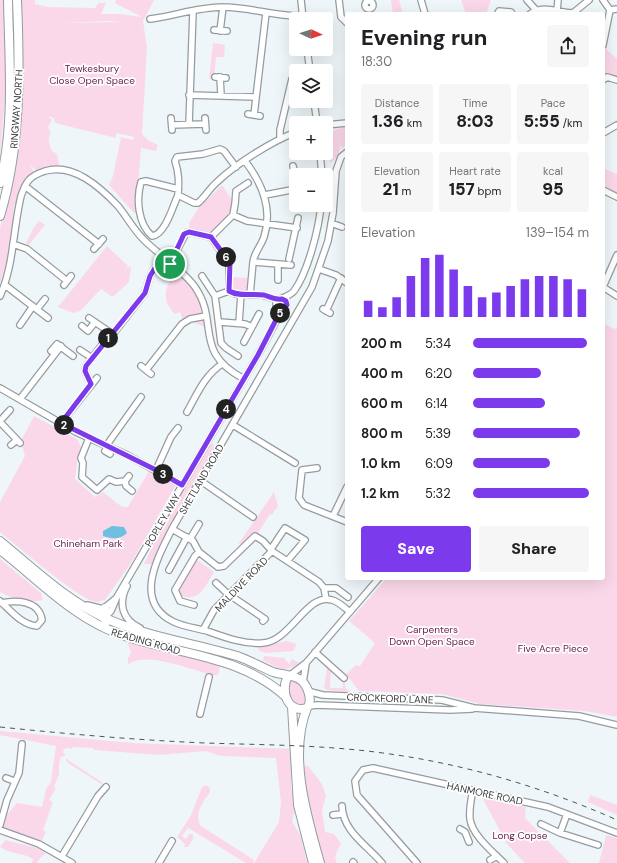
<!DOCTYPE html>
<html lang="en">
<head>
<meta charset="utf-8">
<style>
	body { margin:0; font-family:"DM Sans",sans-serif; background:#f6f6f6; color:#202124; height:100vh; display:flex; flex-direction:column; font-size:15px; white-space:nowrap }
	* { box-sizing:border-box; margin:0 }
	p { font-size:13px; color:#757577 }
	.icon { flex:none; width:22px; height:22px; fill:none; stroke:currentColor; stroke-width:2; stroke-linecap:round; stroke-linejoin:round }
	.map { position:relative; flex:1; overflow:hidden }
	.sheet { position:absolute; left:345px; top:12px; width:260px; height:568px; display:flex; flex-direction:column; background:#fff; border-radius:4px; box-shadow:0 4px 16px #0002 }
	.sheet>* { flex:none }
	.needle { width:26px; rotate:94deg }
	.fabs { position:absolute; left:289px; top:12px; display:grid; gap:8px }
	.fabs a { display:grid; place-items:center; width:44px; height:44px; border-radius:4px; background:#fff; box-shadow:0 4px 16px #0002; font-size:20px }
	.pin { position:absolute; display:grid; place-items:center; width:34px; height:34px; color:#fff; margin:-17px; border:2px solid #fff; border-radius:50%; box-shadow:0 1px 4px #0007 }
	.km { position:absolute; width:20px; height:20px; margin:-10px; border-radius:50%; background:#222; color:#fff; font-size:11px; line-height:20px; text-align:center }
	.round { display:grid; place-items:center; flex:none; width:42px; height:42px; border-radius:4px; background:#f6f6f6 }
	.headline { display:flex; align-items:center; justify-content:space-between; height:68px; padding:0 16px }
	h1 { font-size:22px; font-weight:800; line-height:30px }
	.stats { display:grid; grid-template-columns:repeat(3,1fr); gap:6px; height:68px; padding:4px 16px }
	.stats div { display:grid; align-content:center; border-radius:4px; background:#f6f6f6; text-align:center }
	.stats b { font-size:17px; font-weight:800 }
	.stats small { font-size:11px; font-weight:400 }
	.stats p { font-size:11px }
	.chart { height:112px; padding:8px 16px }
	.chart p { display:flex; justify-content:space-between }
	.chart svg { width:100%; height:72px; margin-top:4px; stroke:#7c3aed; stroke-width:6 }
	.cta { display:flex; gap:8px; margin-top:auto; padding:8px 16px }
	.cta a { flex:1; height:46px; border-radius:4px; background:#7c3aed; color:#fff; font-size:16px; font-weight:800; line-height:46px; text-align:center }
	.cta a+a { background:#f6f6f6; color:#202124 }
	ul { padding:0 16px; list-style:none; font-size:13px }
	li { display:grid; grid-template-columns:64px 48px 1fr; align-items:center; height:30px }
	li i { height:10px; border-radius:5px; background:#7c3aed }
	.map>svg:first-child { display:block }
</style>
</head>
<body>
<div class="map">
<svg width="617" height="863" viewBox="0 0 617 863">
	<rect width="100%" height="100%" fill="#eef6f9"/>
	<!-- green -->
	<path fill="#fbd8e9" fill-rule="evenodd" d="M0,0H5L6,89L0,154Z
		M20,0H35V4L48,7L95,8L99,3H106L101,14H120L142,17L115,3L116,0H154L143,21L147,48L142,134L148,140L158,145L156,151L141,148L136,212L134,213L109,185L113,176L121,137L133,140L134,137L116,133V138L55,123L54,118L48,116L52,120L48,127L51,133C47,139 49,144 52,151L57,154L59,165L36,171L30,164L35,175L26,180L14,206L10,251L0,283V228L17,159L15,157ZM110,21L122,22L60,23Z
		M391,0H399L403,14H393Z
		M461,0H491L486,14H466Z
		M213,43L225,45L224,57H216L214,79H209Z
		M604,47L617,59V78L603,77Z
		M347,127V142L343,148L340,146L339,155L331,163L329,160L332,156L330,153L333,149L330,145L334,130Z
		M603,168L617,174V193L603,185Z
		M222,185L235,204L233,215L211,237L189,232V223L203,201H206Z
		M39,221L45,225L29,245L26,243L34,227Z
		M107,246L128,266L124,269L131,266L129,282L114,296H111L101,289L80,311L73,313L58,307Z
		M177,271C198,286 199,303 205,327L182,318L180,312L175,314C160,299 165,286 177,271Z
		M233,277L248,278V294L232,288Z
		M603,323L614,329L617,327V717L585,711L480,704L442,694L359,691L346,674L356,665L360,666L375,643L349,621L387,578H603Z
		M34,416L77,439L82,449L78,456L75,479L95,497L103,492L122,507H128L149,471L176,485L131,563L105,600C102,600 99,602 96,602C81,601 15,544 0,532V502L25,456L21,441Z
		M211,443L219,449L155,564H144L172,507Z
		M274,492L278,506L272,515L270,514L258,533L256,532L240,545L239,543Z
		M0,559L41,593L43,600C31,603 10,598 0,592Z
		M197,560L214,572C206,585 200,602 182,596L179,590Z
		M287,641L297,644L293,651L265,653L258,650L259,647Z
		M130,642L208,661L220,667L218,675H212C192,670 143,650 128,665V658L131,652L128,644Z
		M264,656L284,658L289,664L292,659L299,663C284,674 278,668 263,660Z
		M327,668L331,669L330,688H343V683L337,678L338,676L344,680L346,689L352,692L326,690L324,688Z
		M292,681C303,683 304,692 307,701L305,705H297C290,700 288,692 288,684Z
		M0,731L132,743L291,749V787L295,809L292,821L301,837L307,863H254L279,822L281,802L276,758L221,756L206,751L158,755L95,750L93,748L73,747L72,749L66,748L63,750L65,756L61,757L59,763V774L54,787L56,788L49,800L53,802L43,830L46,832L41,842L2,828L5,817L17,803L42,807L46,789L51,782L56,746L0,735Z
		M65,758L103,783L101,784L68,763Z
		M305,766H308L322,784L326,796L322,810L325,832L334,834L341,844C338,850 333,856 337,863H323C318,842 298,786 305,766Z
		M206,785L210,788V792C203,802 193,815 201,826L254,860L253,863H246L188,828L182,836L186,839L189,834H193V839L188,847H184L185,844L177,837L191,815L202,787Z
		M590,795L617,805V815L588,802Z
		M482,797L526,807L525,818L570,863H525L507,844Z
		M606,835L617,838V863H599Z
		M5,840L38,848L46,853L40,858L37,863H32L33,859C22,852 12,855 0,847Z"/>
	<!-- water -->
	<path fill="#6fbfe0" d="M112,526L124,527L127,533C119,540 114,539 103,536V531Z"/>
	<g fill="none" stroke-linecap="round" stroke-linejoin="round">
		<!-- minor casing -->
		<g stroke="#959c9f" stroke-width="8">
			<path id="minor" d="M301,0L303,19
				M339,0L341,17L347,23
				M421,0L425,14
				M527,0L536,10
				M365 5a4 4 0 1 1 8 0a4 4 0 1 1-8 0Z
				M610,10L617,9
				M557,11L558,0
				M498,13L499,11L511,12L512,14
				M530,14C544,4 557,13 573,13L589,0
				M150,19C174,16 198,7 223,7C250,7 276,17 303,16
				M214,30L227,31
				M220,31L223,7
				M603,45L610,10L603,0
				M307,49L310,71
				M215,77L226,78
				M220,77L221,95
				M603,80L607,77L617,80
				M189,95L256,97
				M314,101L317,123
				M248,114L260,116
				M254,115L266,13
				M171,118L172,130
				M205,118L206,130
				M189,124L193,11
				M172,125L205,124
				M326,125L347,123
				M603,133L617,125
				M280,138V130L292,79
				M347,152L341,157L336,171L333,213L328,241L312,287L172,529C158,557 132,602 174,622C185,627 196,628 207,631C224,637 245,645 263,643C291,641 307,592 332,600C339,602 345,608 350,612
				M320,153L322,175
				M245,161C262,183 273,209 264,237C261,246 254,253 253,262
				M293,166L296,178
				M25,186L99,244
				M178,189L146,181L141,182C136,199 138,224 152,236C165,235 173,206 178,195C179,182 179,173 175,161L177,157L203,154L220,149L224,151L236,167
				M603,190L617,197
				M178,195L194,203H198C205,197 210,188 217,182C237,163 271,142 296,132
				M265,195L296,189
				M298,205V206
				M233,215L235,204L236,191L248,183
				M331,223L342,227
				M211,237L233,215L247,221L297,228
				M13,244L27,249L67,281
				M94,249L103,239
				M289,259L298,218
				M170,264L186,233L189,232L211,237L229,263V291
				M319,269L336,275L347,283
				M202,276L215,296L221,343L226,348L238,356
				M278,280V264
				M5,285L48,318
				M64,285L71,276
				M603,287L617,255
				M603,287L617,296
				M250,295L253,262L291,265
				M0,296C14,265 13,229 21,196C23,191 25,184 29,180C33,175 39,173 45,171C73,163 99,186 118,206C127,217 133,229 144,240C158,254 184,271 195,287C220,323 192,351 244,379
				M215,296L229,291L235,294L262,295L278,300
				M37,309L45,299
				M323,309L330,313
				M280,310H284L287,305L286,301L282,299
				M326,311L341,278
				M277,317L276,302C281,297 289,297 294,291C308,272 319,228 321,205
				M89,318L111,333L86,366L85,371L91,384
				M220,322L245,324L252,327
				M239,323L241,294
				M20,325L33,306
				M82,326L88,331L95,322
				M111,333L113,334L145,293L150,276L162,257
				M244,342L259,314
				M80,350L92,358
				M51,351L57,344L73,356
				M141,366L151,374
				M146,370L182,324L190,319L206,316
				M0,388L76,432L127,455L182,485
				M20,399L61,346
				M187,412C197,394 205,375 222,364
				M0,421L10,410
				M0,422L20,443
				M61,423L97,378
				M233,425L295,463
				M89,438L81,458L83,463L82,477L97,490L109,479L116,482L125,481
				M11,445L17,440
				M106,446L141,397
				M105,451L110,454
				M317,468L302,470L299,498L304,505L347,522
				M156,470L171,437L178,428
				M129,476L125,481L126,486L132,491
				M201,481L253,517
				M333,516L347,487
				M172,529L193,541L199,552L218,567L224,566L255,536L263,541L272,551L319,582L324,588L326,599
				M190,539L199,524
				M271,549L285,528L305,540L288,560
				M169,570L187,537
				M216,583L228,594L265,619L263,621
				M127,586C118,603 122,620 140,628
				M324,588H336L348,597
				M0,601C11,611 22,625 37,626L42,620C39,600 16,600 1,603
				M87,605L103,609L115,599
				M194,605L180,601L175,590L195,556L199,552
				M103,619L111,611L117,597L258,355L282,310
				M203,630L214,610L272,551
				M315,652L344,678
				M289,676L306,663L379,578
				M303,682L306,664
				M307,689L311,692L323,695L442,700L474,708L579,716L617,725
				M309,706L317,705L450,710L472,709
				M200,714L209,677
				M6,778L14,781
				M473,790C471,799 469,809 470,819C472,835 493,852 504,863
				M342,806C343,832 367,845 382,863
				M333,815L342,814
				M541,824L560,833L598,845
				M0,825L7,800L19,773L22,744
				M460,829L465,832L469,842
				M0,830L39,844L72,863
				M560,833L567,814
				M62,856L98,796L106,787
				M490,860L497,856
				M353,862L354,863
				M159,863L172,841
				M417,863L357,795L355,781L363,770L373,768L548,807L617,833"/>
		</g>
		<!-- highway casing -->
		<g stroke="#959c9f" stroke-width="10">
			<path id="highway" d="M0,183C15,124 9,60 8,0
				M0,216C21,146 20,72 17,0
				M0,541C33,568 66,600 105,618C147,637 193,643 237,656C249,660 261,667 273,672C282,675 294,674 302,681C308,687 313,701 307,708C287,714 280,690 288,676
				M0,550C34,576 67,611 107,629C166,655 235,651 285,696
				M105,608L104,614L106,622
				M292,707L298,805L313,863
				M307,708C288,755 307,817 320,863"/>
		</g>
		<!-- minor -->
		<use href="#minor" stroke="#fff" stroke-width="5.5"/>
		<!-- highway -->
		<use href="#highway" stroke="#fff" stroke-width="8"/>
		<!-- rail -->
		<path stroke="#4f5354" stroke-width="1" stroke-dasharray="5 5" stroke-linecap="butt" d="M0,727C68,734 136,740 205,743C267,745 329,745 390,754C468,765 545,788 617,820"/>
	</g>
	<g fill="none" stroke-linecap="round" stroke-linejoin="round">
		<!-- route casing -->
		<g stroke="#fff" stroke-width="8">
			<path id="route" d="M189,232L211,237L230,263L229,291C239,297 252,293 264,295C270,297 275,300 282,299L286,301L287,305L277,318L258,355L182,485L156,470L61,423L91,384L85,371L86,366L145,293L150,276L162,257L170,264L184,234Z"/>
		</g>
		<!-- route -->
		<use href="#route" stroke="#7c3aed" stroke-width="5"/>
	</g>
	<g text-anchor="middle" stroke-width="3.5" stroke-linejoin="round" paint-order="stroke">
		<!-- park labels -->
		<g font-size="10" fill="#6a1c4c" stroke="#fff">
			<text x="92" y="72">Tewkesbury<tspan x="92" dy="12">Close Open Space</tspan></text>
			<text x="88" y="547">Chineham Park</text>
			<text x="432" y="633">Carpenters<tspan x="432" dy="12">Down Open Space</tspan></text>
			<text x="553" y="652">Five Acre Piece</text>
			<text x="520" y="839">Long Copse</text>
		</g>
		<!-- street labels -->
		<g font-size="10" fill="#36393a" stroke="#fff">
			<text transform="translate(16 109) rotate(-86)" y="4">RINGWAY NORTH</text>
			<text transform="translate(201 479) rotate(-60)" y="4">SHETLAND ROAD</text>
			<text transform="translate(162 520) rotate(-60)" y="4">POPLEY WAY</text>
			<text transform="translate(241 584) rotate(-46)" y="4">MALDIVE ROAD</text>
			<text transform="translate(146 641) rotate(16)" y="4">READING ROAD</text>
			<text transform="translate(390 698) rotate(2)" y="4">CROCKFORD LANE</text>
			<text transform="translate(485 793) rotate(12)" y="4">HANMORE ROAD</text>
		</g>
	</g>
</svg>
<div class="fabs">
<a><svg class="needle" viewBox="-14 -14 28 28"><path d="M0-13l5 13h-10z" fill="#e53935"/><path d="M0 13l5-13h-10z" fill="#757577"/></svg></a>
<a><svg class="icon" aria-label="layers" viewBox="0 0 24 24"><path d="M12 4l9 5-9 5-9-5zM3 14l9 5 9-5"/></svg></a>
<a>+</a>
<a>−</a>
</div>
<div class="pin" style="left:170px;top:264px;background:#1e9e55"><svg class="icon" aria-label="arrive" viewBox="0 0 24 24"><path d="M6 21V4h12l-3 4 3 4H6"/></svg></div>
<b class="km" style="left:108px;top:338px">1</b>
<b class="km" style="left:64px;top:425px">2</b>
<b class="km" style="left:163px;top:474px">3</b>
<b class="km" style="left:226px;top:409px">4</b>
<b class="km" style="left:280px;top:313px">5</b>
<b class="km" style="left:226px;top:257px">6</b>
<section class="sheet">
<div class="headline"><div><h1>Evening run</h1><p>18:30</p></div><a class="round"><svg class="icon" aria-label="share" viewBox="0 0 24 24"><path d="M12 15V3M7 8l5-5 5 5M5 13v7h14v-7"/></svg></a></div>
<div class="stats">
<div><p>Distance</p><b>1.36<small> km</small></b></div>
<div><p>Time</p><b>8:03</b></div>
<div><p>Pace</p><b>5:55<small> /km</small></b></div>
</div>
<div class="stats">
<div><p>Elevation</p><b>21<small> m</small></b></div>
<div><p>Heart rate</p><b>157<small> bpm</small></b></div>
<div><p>kcal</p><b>95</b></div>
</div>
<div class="chart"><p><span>Elevation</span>139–154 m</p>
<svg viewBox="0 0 160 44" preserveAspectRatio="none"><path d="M5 44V34M15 44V38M25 44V32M35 44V19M45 44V8M55 44V6M65 44V15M75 44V25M85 44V32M95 44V29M105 44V25M115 44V21M125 44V19M135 44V19M145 44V21M155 44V27"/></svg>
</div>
<ul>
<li><b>200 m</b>5:34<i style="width:98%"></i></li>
<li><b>400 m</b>6:20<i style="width:59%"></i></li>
<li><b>600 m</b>6:14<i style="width:62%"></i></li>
<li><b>800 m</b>5:39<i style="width:92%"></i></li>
<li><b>1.0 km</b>6:09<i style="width:66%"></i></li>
<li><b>1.2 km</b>5:32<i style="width:100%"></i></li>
</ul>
<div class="cta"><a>Save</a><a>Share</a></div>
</section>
</div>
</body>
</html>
